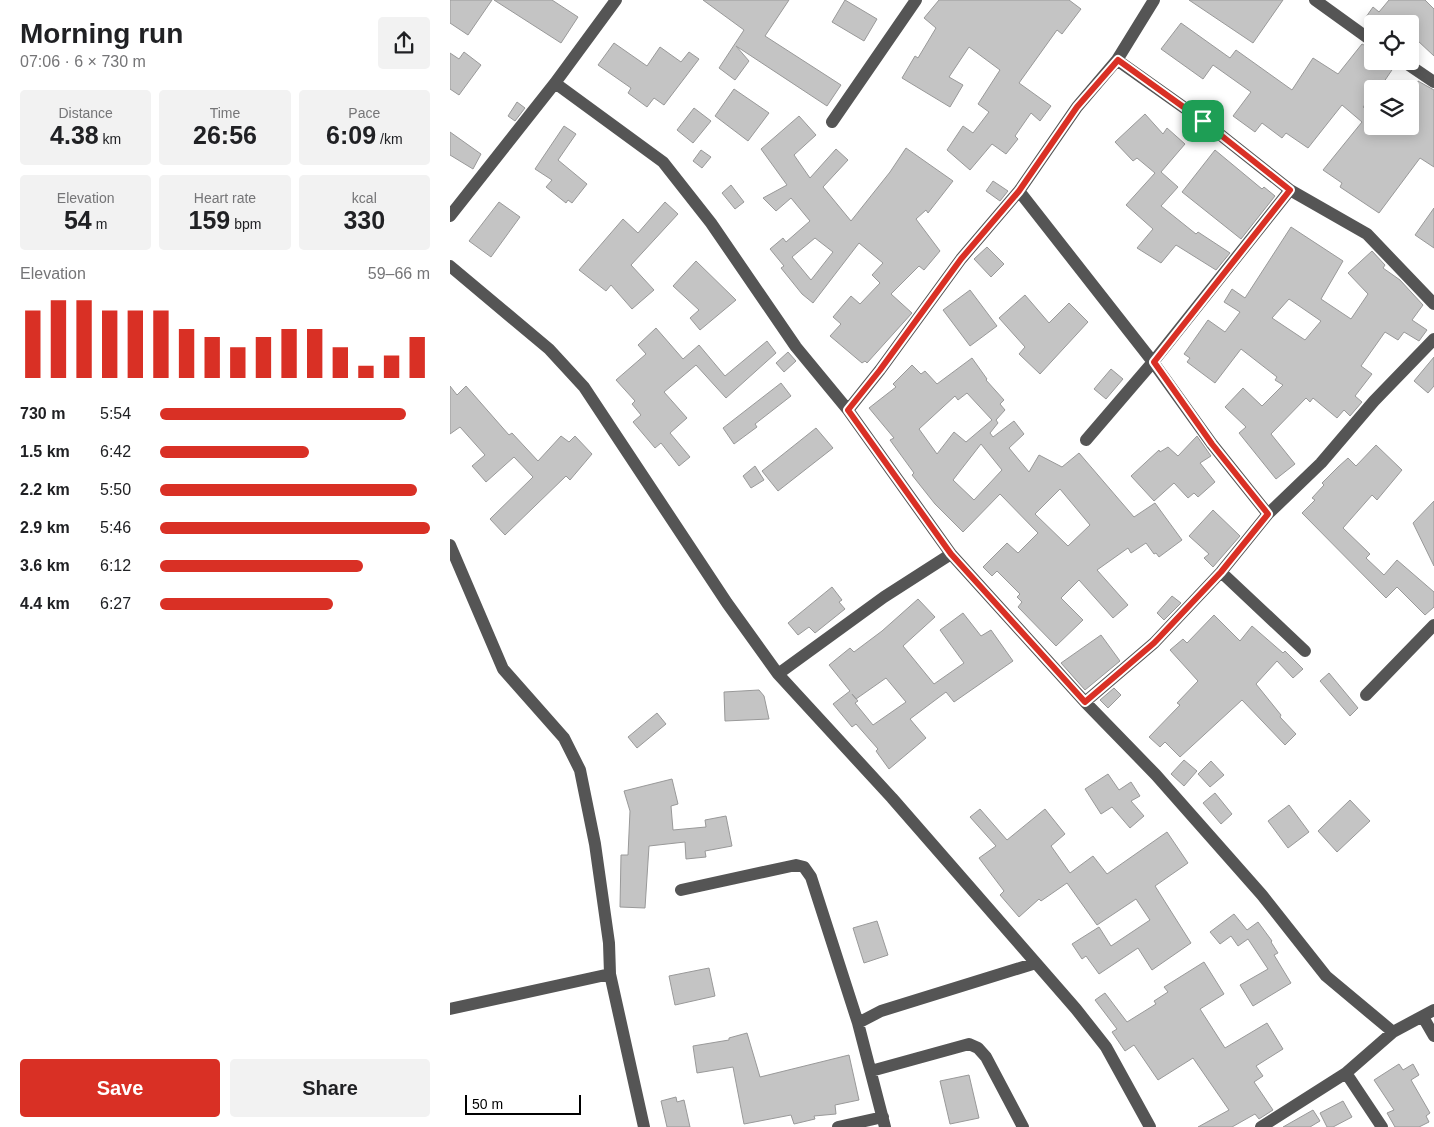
<!DOCTYPE html>
<html lang="en">
<head>
<meta charset="utf-8">
<style>
	body { margin:0; font-family:Arial,sans-serif; background:#f2f2f2; color:#202124; height:100vh; display:flex; flex-direction:column; font-size:19px; white-space:nowrap }
	* { box-sizing:border-box; margin:0 }
	p { font-size:16px; color:#757577 }
	.icon { flex:none; width:28px; height:28px; fill:none; stroke:currentColor; stroke-width:2; stroke-linecap:round; stroke-linejoin:round }
	.map { position:relative; flex:1; overflow:hidden }
	.drawer { display:flex; flex-direction:column; background:#fff; width:450px }
	.drawer>* { flex:none }
	.fabs { position:absolute; left:914px; top:15px; display:grid; gap:10px }
	.fabs a { display:grid; place-items:center; width:55px; height:55px; border-radius:5px; background:#fff; box-shadow:0 2px 12px #0003; font-size:25px }
	.scale { position:absolute; left:15px; bottom:12px; width:116px; box-sizing:border-box; padding-left:5px; border:2px solid #000; border-top:0; font-size:14px; line-height:18px; white-space:nowrap; color:#000; -webkit-text-stroke:4px #fff; paint-order:stroke }
	.pin { position:absolute; display:grid; place-items:center; width:42px; height:42px; color:#fff; margin:-21px; border-radius:10px; box-shadow:0 2px 8px #0006 }
	.round { display:grid; place-items:center; flex:none; width:52px; height:52px; border-radius:5px; background:#f2f2f2 }
	.summary { display:flex; align-items:center; justify-content:space-between; height:85px; padding:0 20px }
	h1 { font-size:28px; font-weight:600; line-height:38px }
	.figures { display:grid; grid-template-columns:repeat(3,1fr); gap:8px; height:85px; padding:5px 20px }
	.figures div { display:grid; align-content:center; border-radius:5px; background:#f2f2f2; text-align:center }
	.figures b { font-size:25px; font-weight:600 }
	.figures small { font-size:14px; font-weight:400 }
	.figures p { font-size:14px }
	.chart { height:140px; padding:10px 20px }
	.chart p { display:flex; justify-content:space-between }
	.chart svg { width:100%; height:90px; margin-top:5px; stroke:#d93025; stroke-width:6 }
	.primary-button { display:flex; gap:10px; margin-top:auto; padding:10px 20px }
	.primary-button a { flex:1; height:58px; border-radius:5px; background:#d93025; color:#fff; font-size:20px; font-weight:600; line-height:58px; text-align:center }
	.primary-button a+a { background:#f2f2f2; color:#202124 }
	ul { padding:0 20px; list-style:none; font-size:16px }
	li { display:grid; grid-template-columns:80px 60px 1fr; align-items:center; height:38px }
	li i { height:12px; border-radius:6px; background:#d93025 }
	main { display:flex; flex:1; min-height:0 }
	.map>svg:first-child { display:block }
</style>
</head>
<body>
<main>
<section class="drawer">
<div class="summary"><div><h1>Morning run</h1><p>07:06 · 6 × 730 m</p></div><a class="round"><svg class="icon" aria-label="share" viewBox="0 0 24 24"><path d="M12 15V3M7 8l5-5 5 5M5 13v7h14v-7"/></svg></a></div>
<div class="figures">
<div><p>Distance</p><b>4.38<small> km</small></b></div>
<div><p>Time</p><b>26:56</b></div>
<div><p>Pace</p><b>6:09<small> /km</small></b></div>
</div>
<div class="figures">
<div><p>Elevation</p><b>54<small> m</small></b></div>
<div><p>Heart rate</p><b>159<small> bpm</small></b></div>
<div><p>kcal</p><b>330</b></div>
</div>
<div class="chart"><p><span>Elevation</span>59–66 m</p>
<svg viewBox="0 0 160 44" preserveAspectRatio="none"><path d="M5 44V11M15 44V6M25 44V6M35 44V11M45 44V11M55 44V11M65 44V20M75 44V24M85 44V29M95 44V24M105 44V20M115 44V20M125 44V29M135 44V38M145 44V33M155 44V24"/></svg>
</div>
<ul>
<li><b>730 m</b>5:54<i style="width:91%"></i></li>
<li><b>1.5 km</b>6:42<i style="width:55%"></i></li>
<li><b>2.2 km</b>5:50<i style="width:95%"></i></li>
<li><b>2.9 km</b>5:46<i style="width:100%"></i></li>
<li><b>3.6 km</b>6:12<i style="width:75%"></i></li>
<li><b>4.4 km</b>6:27<i style="width:64%"></i></li>
</ul>
<div class="primary-button"><a>Save</a><a>Share</a></div>
</section>
<div class="map">
<svg width="984" height="1127" viewBox="0 0 984 1127">
	<rect width="100%" height="100%" fill="#fff"/>
	<!-- building -->
	<path fill="#c4c4c4" stroke="#999" fill-rule="evenodd" d="M0,0H42L18,35L0,23Z
		M44,0H102L128,17L111,43Z
		M253,0H339L315,36L391,85L377,106L286,46L299,61L285,80L269,68L294,30Z
		M395,0L427,19L414,41L382,22Z
		M489,0H619L631,9L612,34L607,30L569,83L601,106L590,121L581,113L565,136L568,139L556,154L542,144L520,170L497,150L513,126L523,133L539,112L528,104L550,70L519,47L499,77L513,85L500,107L452,78L465,56L468,58L486,28L474,18Z
		M739,0H833L803,43Z
		M939,0H975L984,9V56L967,40L969,38L960,30V24H919L922,21L916,17L923,7L929,12Z
		M731,23L780,58L786,50L842,90L863,58L888,74L912,44L922,49V61H945L946,64L929,89H922V96L913,107L919,112L922,107V126H960V92L968,81L984,90V167L970,158L929,213L890,187L892,183L873,170L912,122L892,105L858,148L836,133L832,138L812,123L805,132L783,116L801,92L763,65L753,79L711,49Z
		M164,43L197,66L210,47L231,62L239,52L249,59L214,105L204,98L197,107L178,93L181,88L148,65Z
		M14,52L31,65L9,95L0,89V53L9,59Z
		M284,89L319,113L298,141L265,116Z
		M67,102L75,108L65,121L58,116Z
		M244,108L261,121L243,143L227,130Z
		M695,114L713,134L717,128L735,144L711,172L728,187L711,206L746,234L748,232L780,253L766,270L726,245L711,263L687,248L703,229L676,205L705,173L687,158L683,161L665,142Z
		M349,116L366,135L344,155L360,178L386,149L398,160L373,187L401,221L440,172L456,148L503,181L478,213L476,210L466,219L490,251L474,270L469,266L441,294L462,313L417,363L415,361L412,363L380,336L391,324L383,317L401,296L410,304L430,283L422,275L433,263L409,243L363,303L352,294L331,268L334,266L320,249L333,238L336,242L360,221L341,198L326,211L313,198L337,185L311,149ZM365,238L383,252L361,280L342,257Z
		M114,126L126,134L108,160L137,184L122,203L118,200L116,203L96,187L102,180L85,169Z
		M0,132L31,154L23,169L0,155Z
		M251,150L261,157L252,168L243,161Z
		M765,150L812,189L814,187L825,196L791,239L732,192Z
		M543,181L558,191L550,201L536,191Z
		M281,185L294,202L285,209L272,193Z
		M49,202L70,217L41,257L19,241Z
		M215,202L228,214L181,265L204,290L182,309L161,285L156,291L129,270L173,219L188,233Z
		M984,208V248L965,235Z
		M841,227L893,261L871,299L901,319L918,294L898,273L922,251L935,265L933,268L950,280L973,305L962,320L977,330L969,341L954,332L948,340L935,332L911,366L922,374L905,396L912,402L900,416L894,410L887,418L863,398L860,402L856,398L821,434L845,464L826,479L789,433L796,427L775,407L793,388L812,406L833,385L825,380L827,377L791,349L765,383L737,362L740,358L734,354L758,320L775,332L790,312L774,302L782,289L795,298ZM839,299L871,321L855,340L822,318Z
		M537,247L554,264L541,277L524,259Z
		M246,261L286,300L250,330L240,318L249,310L223,286Z
		M520,290L547,326L520,346L493,310Z
		M575,295L599,323L619,303L638,322L590,374L569,354L575,347L549,318Z
		M206,328L233,359L249,345L275,376L317,341L326,353L276,398L246,365L214,392L237,418L220,433L240,457L229,466L211,443L205,448L183,422L191,415L182,404L185,401L166,380L196,354L188,345Z
		M338,352L346,361L334,372L326,363Z
		M984,357V386L978,393L964,381Z
		M522,358L537,379L536,380L554,400L550,404L555,410L546,420L548,423L540,433L543,437L564,421L574,434L559,448L579,472L589,455L612,467L629,453L684,517L705,503L732,540L709,557L706,553L704,554L696,543L681,553L678,548L647,570L678,605L663,618L629,580L611,598L633,620L606,646L568,607L572,602L567,597L570,594L547,571L542,576L533,567L557,543L568,553L588,533L550,494L513,532L485,504L462,475L464,473L440,440L444,438L419,408L446,387L443,384L462,365L471,374L475,371L487,384ZM517,393L542,420L516,442L504,432L487,454L469,429L505,396L508,400ZM531,444L552,470L524,500L503,480ZM610,489L640,525L618,546L585,514Z
		M661,369L673,379L656,399L644,389Z
		M331,383L341,396L305,424L307,427L284,444L273,428Z
		M0,386L7,395L16,386L59,435L62,433L88,461L111,436L119,442L125,436L142,454L120,480L116,476L55,535L40,519L83,477L64,457L36,482L22,466L35,455L10,427L0,434Z
		M366,428L383,448L328,491L312,471Z
		M747,436L761,456L750,463L765,482L748,497L744,493L738,498L724,483L704,501L681,476L709,450L710,452L718,447L728,456Z
		M926,445L952,470L927,500L922,495L893,528L920,554L916,558L934,575L947,560L984,592V607L975,615L947,587L936,598L852,513L865,500L862,498L874,485L872,483L888,467L898,458L906,466Z
		M305,466L314,480L301,488L293,476Z
		M984,501V566L963,523Z
		M763,510L790,536L763,567L754,558L759,554L739,536Z
		M382,587L392,600L389,602L395,609L365,633L359,627L348,635L338,623Z
		M722,596L731,603L714,620L707,613Z
		M468,599L485,617L453,646L484,684L514,663L490,630L513,613L531,636L541,630L563,661L504,702L496,692L460,719L476,738L439,769L426,751L428,749L406,724L402,727L383,704L400,691L379,665L400,648L404,652L432,631ZM436,678L456,702L423,725L405,703L408,701L402,694L406,699Z
		M764,615L790,641L802,626L833,653L835,651L853,669L843,678L827,661L806,684L831,715L830,717L846,734L835,745L792,700L730,757L715,742L710,747L699,737L730,705L727,703L748,681L720,650L733,639L737,643Z
		M651,635L670,661L635,690L611,663Z
		M879,673L908,708L900,716L870,681Z
		M664,688L671,695L658,708L650,700Z
		M309,690L314,696L319,719L275,721L274,692Z
		M207,713L216,724L187,748L178,737Z
		M734,760L747,771L734,786L721,774Z
		M761,761L774,775L760,787L748,774Z
		M658,774L669,790L681,782L690,796L681,801L694,816L680,828L662,807L651,814L635,789Z
		M222,779L228,804L221,806L223,830L256,827L255,820L276,816L282,846L255,851L256,857L236,859L235,842L199,846L195,908L170,907L171,855H178L180,811L174,791Z
		M765,793L782,814L771,824L753,803Z
		M900,800L920,821L887,852L868,831Z
		M839,805L859,832L838,848L818,821Z
		M530,809L557,840L595,809L615,834L601,846L620,873L643,856L657,874L717,832L738,863L705,886L741,943L702,970L688,948L649,974L636,956L632,959L622,944L649,927L661,946L700,920L686,899L647,925L617,883L591,901L589,899L569,917L550,895L554,891L529,858L546,846L520,817Z
		M784,914L797,930L808,922L822,941L821,942L828,953L824,955L841,983L803,1006L790,985L818,969L798,939L788,946L781,936L770,944L760,932Z
		M427,921L438,955L414,963L403,928Z
		M754,962L774,994L750,1009L775,1048L817,1023L833,1049L806,1066L813,1076L804,1082L823,1110L809,1119L805,1114L782,1127H748L779,1110L743,1058L708,1080L684,1045L675,1051L662,1032L667,1029L645,1000L655,993L677,1022L706,1004L704,1001L718,992L714,987Z
		M259,968L265,996L225,1005L219,976Z
		M297,1033L310,1077L399,1055L409,1100L385,1105L386,1114L364,1116L365,1119L344,1124L341,1115L294,1124L283,1067L247,1073L243,1046L279,1040V1038Z
		M949,1064L953,1070L963,1064L969,1075L961,1080L980,1113L976,1116L979,1122L969,1127H945L937,1113L944,1110L924,1080Z
		M519,1075L529,1118L500,1124L490,1081Z
		M226,1097L227,1102L234,1100L240,1127H217L211,1101Z
		M893,1101L902,1117L883,1127H877L870,1113Z
		M863,1110L870,1121L860,1127H833Z"/>
	<g fill="none" stroke-linecap="round" stroke-linejoin="round">
		<!-- minor -->
		<path stroke="#555" stroke-width="12" d="M865,0L922,41
			M667,60L753,121L840,190L917,234L984,304
			M953,61L984,82
			M105,83L213,162L261,223L346,347L398,410L501,554L635,702L706,775L812,895L876,976L943,1032
			M382,122L466,0
			M569,191L703,362L762,444L818,514
			M0,216L105,83L166,0
			M0,266L99,349L134,387L277,603L328,674L442,798L626,1009L656,1047L700,1127
			M398,410L430,370L511,259L569,191L627,107L667,60L704,0
			M636,440L703,362L840,190
			M0,545L53,669L114,738L130,770L145,844L159,943L160,974L0,1009
			M771,572L855,651
			M328,674L434,597L501,554
			M916,695L984,625
			M635,702L704,643L771,572L818,514L871,463L924,401L984,339
			M231,890L346,865L354,867L361,877L408,1023
			M160,974L194,1127
			M973,1017L984,1036
			M421,1071L519,1044L528,1048L536,1057L573,1127
			M896,1073L932,1127
			M388,1127L433,1117
			M435,1127L408,1023L431,1011L586,963
			M811,1127L896,1073L943,1032L984,1010"/>
	</g>
	<g fill="none" stroke-linecap="round" stroke-linejoin="round">
		<!-- route casing -->
		<g stroke="#fff" stroke-width="10">
			<path id="route" d="M668,60L753,121L840,190L704,362L762,444L818,514L771,572L704,643L635,702L501,554L398,410L430,370L511,259L569,191L627,107Z"/>
		</g>
		<!-- route -->
		<use href="#route" stroke="#d93025" stroke-width="6"/>
	</g>
</svg>
<div class="fabs">
<a><svg class="icon" aria-label="locate" viewBox="0 0 24 24"><circle cx="12" cy="12" r="6"/><path d="M12 2v4M12 18v4M2 12h4M18 12h4"/></svg></a>
<a><svg class="icon" aria-label="layers" viewBox="0 0 24 24"><path d="M12 4l9 5-9 5-9-5zM3 14l9 5 9-5"/></svg></a>
</div>
<div class="scale">50 m</div>
<div class="pin" style="left:753px;top:121px;background:#1e9e55"><svg class="icon" aria-label="arrive" viewBox="0 0 24 24"><path d="M6 21V4h12l-3 4 3 4H6"/></svg></div>
</div>
</main>
</body>
</html>
